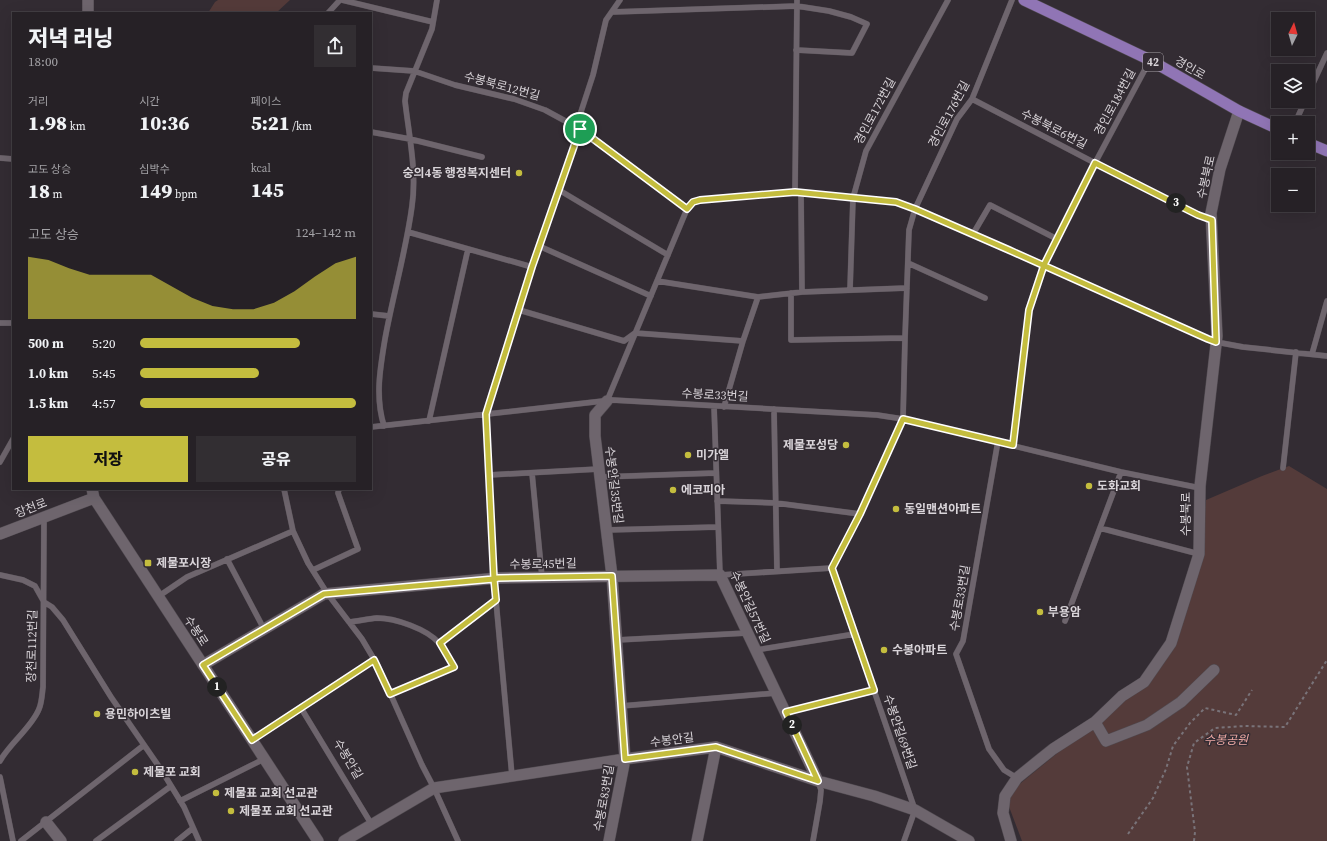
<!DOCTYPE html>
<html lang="ko">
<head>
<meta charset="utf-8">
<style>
	body { margin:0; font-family:"Source Serif 4","Noto Sans KR",serif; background:#322e32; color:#f1f3f6; height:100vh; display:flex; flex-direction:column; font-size:15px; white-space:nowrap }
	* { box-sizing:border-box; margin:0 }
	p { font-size:13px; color:#a4a3a7 }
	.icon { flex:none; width:22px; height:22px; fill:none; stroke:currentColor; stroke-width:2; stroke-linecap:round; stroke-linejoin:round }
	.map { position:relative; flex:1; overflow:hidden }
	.drawer { position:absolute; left:12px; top:12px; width:360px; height:478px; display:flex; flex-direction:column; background:#262126; border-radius:0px; box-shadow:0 4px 16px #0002,0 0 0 1px #423e43 }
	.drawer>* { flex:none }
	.needle { width:26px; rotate:5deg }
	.fabs { position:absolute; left:1271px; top:12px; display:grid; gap:8px }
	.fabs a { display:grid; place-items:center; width:44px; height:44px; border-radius:0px; background:#262126; box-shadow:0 4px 16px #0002,0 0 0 1px #423e43; font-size:20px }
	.pin { position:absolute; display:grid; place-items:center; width:34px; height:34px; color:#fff; margin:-17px; border:2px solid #fff; border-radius:50%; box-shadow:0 1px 4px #0007 }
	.km { position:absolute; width:20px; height:20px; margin:-10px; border-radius:50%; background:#222; color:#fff; font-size:11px; line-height:20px; text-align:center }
	.round { display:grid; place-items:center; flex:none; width:42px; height:42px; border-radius:0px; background:#322e32 }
	.summary { display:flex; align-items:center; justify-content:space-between; height:68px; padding:0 16px }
	h1 { font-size:22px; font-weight:800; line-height:30px }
	.stats { display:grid; grid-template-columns:repeat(3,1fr); gap:6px; height:68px; padding:4px 16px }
	.stats div { display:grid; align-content:center }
	.stats b { font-size:20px; font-weight:800 }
	.stats small { font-size:11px; font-weight:400 }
	.stats p { font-size:11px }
	.chart { height:112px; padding:8px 16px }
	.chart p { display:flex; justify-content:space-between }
	.chart svg { width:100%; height:72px; margin-top:4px; fill:#c4bd3e; opacity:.7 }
	.button { display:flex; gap:8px; margin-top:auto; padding:8px 16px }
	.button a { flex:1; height:46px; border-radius:0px; background:#c4bd3e; color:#111; font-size:16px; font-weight:800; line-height:46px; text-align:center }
	.button a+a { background:#322e32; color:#f1f3f6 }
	ul { padding:0 16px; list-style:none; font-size:13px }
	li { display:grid; grid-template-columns:64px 48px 1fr; align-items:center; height:30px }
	li i { height:10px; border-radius:5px; background:#c4bd3e }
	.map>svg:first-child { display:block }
</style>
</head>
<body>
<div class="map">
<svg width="1327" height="841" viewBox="0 0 1327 841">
	<rect width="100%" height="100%" fill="#332c33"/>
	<!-- green -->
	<path fill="#543b3a" d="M218,0H290L276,13H208L215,2Z
		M1289,466L1327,489V841H1022L1005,796L1144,682L1171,643L1199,554L1206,500L1262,476Z"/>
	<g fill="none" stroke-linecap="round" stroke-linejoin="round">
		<!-- service casing -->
		<g stroke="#504a50" stroke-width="6">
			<path id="service" d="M342,0L433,22
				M612,12L797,6L829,11L851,17L867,24L852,53L796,50
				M328,13L340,0
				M371,68L414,71L455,85L514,99L545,110L580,129L687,209
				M1308,94L1327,53
				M972,99L1095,163L1199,215L1211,220
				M1295,123L1305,101
				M576,127L593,75L606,20L620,0
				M371,132L410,139L482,157
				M0,158L13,159
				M559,190L668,255
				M795,192L797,0
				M801,193L802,292
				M408,232L532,267
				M973,234L990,205L1057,239
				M539,246L651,296
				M908,263L985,298
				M657,281L758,297L802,292L907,288
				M850,290L853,198L866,151L948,0
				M791,293V340L905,338
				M519,310L624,341L635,333L743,341
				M371,314L389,316
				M0,323H13
				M1312,354L1327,301
				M607,401L687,209L693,202L700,200L795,192L896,202L915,209L973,234L1216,342L1243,347L1327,356
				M714,406L720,575L832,568
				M724,407L743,341L758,297
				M774,409L777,571
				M429,421L468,249
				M384,426C375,397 380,369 385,339C393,295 406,251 412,206C417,171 409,136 405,101L406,93L432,29L437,0
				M371,427L612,400L877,415L903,419L1121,472L1200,488
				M998,441L963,641L956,654L989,749L1004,770L1017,778
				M1013,445L1029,310L1044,265L1095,163L1150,60
				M0,462L13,439
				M1283,468L1296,352
				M532,473L542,577
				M489,475L599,469
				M600,477L716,473
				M284,489L293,531L308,563L327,593L362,639L378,666L422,765L434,788L458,841
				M717,501L776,503L860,514
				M1100,528L1199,554
				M606,530L718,527
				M227,559L264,629
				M313,570L358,549L338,493L339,489
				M0,575L23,580L35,586L44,602L52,607L63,620L111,697L162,771L184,807L199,841
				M159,596L187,577L293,531
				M1065,621L1121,472
				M349,622C358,621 368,619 377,618C395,618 427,629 439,643C445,649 449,659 454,667L390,694
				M617,640L747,633
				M440,643L496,599
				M756,650L855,634
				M621,706L776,693
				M301,708L372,825
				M786,712L874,691
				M252,740L374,660
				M0,761C10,743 32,727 39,709C42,702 42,694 43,687L44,517
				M512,776L494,579L486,414L532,267L580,129
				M0,777L13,841
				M180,801L264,759
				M21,841L144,745
				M96,841L171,786
				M177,841L193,828
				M813,841L820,801L821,790L818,781
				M904,841L915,810L832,568L860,514L903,419L905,338L909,230L915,209L957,119L972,99L1012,0"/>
		</g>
		<!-- minor casing -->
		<g stroke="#504a50" stroke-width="12">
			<path id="minor" d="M607,401L595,415V436L612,576L625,759L609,841
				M203,665L324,594L498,578L720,575L818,781
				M1095,722L1106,741L1147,725L1181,702L1214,670
				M46,822L61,841
				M344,841L434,788L625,759L716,747L818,781L874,796L915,810L969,841
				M697,841L716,747
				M1011,841L1003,813L1005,796L1017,778L1038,761L1053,749L1095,722L1122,696L1144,682L1171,643L1199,554L1200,486L1217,336L1211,213L1220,169L1239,111"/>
		</g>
		<!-- tertiary casing -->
		<g stroke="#504a50" stroke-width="12">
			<path id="tertiary" d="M88,13V0
				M92,489L94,498L318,841
				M0,534L94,498"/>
		</g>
		<!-- primary casing -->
		<g stroke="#504a50" stroke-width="12">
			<path id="primary" d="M1024,0L1150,60L1239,111L1278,129
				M1308,143L1327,151"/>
		</g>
		<!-- path -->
		<path stroke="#797379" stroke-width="2" stroke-dasharray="3 3" stroke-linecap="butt" d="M1128,834L1153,798L1166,769L1173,746L1190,723L1205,708L1236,715L1252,690
			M1194,841L1195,832L1187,767L1194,743L1215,728L1245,726L1285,727L1327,660"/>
		<!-- service -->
		<use href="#service" stroke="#6e656d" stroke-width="5.5"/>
		<!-- minor -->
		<use href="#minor" stroke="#6e656d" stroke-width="11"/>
		<!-- tertiary -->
		<use href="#tertiary" stroke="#6e656d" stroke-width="11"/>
		<!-- primary -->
		<use href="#primary" stroke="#9075b5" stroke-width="11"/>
	</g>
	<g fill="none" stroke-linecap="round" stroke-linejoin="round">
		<!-- route casing -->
		<g stroke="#fff" stroke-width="8">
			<path id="route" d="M580,129L532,267L486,414L494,579L496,600L440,643L454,667L390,694L374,660L252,740L203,665L324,594L494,579L498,578L612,576L625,759L716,747L818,781L786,712L874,690L832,568L860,514L903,419L1013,445L1029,310L1044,265L1095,163L1198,215L1212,220L1216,342L1208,339L1009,250L915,209L896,202L795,192L700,200L693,202L687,209L580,129"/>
		</g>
		<!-- route -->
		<use href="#route" stroke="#c4bd3e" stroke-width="5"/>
	</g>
	<!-- markers -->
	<g fill="#c4bd3e" stroke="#332c33" stroke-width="1.5">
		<circle cx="519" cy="173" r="4"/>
		<circle cx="846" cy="445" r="4"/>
		<circle cx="688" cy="455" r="4"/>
		<circle cx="1089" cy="486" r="4"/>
		<circle cx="673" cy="490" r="4"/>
		<circle cx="896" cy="509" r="4"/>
		<rect x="144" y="559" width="8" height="8" rx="2"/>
		<circle cx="1040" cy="612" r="4"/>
		<circle cx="884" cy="650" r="4"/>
		<circle cx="97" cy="714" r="4"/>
		<circle cx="135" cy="772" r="4"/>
		<circle cx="216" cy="793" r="4"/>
		<circle cx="231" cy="811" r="4"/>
	</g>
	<g text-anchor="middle" stroke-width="3" stroke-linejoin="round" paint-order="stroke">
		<!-- shield labels -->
		<rect fill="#332c33" stroke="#a7a2a7" stroke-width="1" x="1143" y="53" width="20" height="18" rx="3"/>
		<g font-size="11" font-weight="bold" fill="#d9d4d9">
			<text x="1153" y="66">42</text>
		</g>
		<!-- street labels -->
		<g font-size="12" fill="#d9d4d9" stroke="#332c33">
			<text transform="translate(1190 68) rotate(30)" y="4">경인로</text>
			<text transform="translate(502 86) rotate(15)" y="4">수봉북로12번길</text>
			<text transform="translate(1115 102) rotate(-62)" y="4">경인로184번길</text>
			<text transform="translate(875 111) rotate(-62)" y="4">경인로172번길</text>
			<text transform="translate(949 114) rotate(-62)" y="4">경인로176번길</text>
			<text transform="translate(1054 129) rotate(27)" y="4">수봉북로6번길</text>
			<text transform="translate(1206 177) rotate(-77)" y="4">수봉북로</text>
			<text transform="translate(715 395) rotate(3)" y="4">수봉로33번길</text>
			<text transform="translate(614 485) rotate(83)" y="4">수봉안길35번길</text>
			<text transform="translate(31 508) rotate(-21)" y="4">장천로</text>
			<text transform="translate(1186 514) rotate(-90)" y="4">수봉북로</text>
			<text transform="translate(543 564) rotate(-1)" y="4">수봉로45번길</text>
			<text transform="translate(960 598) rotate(-80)" y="4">수봉로33번길</text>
			<text transform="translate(750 607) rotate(65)" y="4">수봉안길57번길</text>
			<text transform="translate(196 631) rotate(57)" y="4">수봉로</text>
			<text transform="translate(32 646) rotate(-89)" y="4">장천로112번길</text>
			<text transform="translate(900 732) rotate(71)" y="4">수봉안길69번길</text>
			<text transform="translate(672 740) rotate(-7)" y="4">수봉안길</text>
			<text transform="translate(348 759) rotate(59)" y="4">수봉안길</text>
			<text transform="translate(604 798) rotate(-80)" y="4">수봉로83번길</text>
		</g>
		<!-- poi labels -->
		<g font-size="12" font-weight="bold" fill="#d9d4d9" stroke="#332c33" text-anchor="start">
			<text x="511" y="177" text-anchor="end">숭의4동 행정복지센터</text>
			<text x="838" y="449" text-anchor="end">제물포성당</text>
			<text x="696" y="459">미가엘</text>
			<text x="1097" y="490">도화교회</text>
			<text x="681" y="494">에코피아</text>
			<text x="904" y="513">동일맨션아파트</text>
			<text x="156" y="567">제물포시장</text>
			<text x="1048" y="616">부용암</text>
			<text x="892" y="654">수봉아파트</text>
			<text x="105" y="718">용민하이츠빌</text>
			<text x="143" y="776">제물포 교회</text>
			<text x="224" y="797">제물표 교회 선교관</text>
			<text x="239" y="815">제물포 교회 선교관</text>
		</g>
		<!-- park labels -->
		<g font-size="12" font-style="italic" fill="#f0aaa5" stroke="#332c33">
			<text x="1226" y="744">수봉공원</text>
		</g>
	</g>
</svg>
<div class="fabs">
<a><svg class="needle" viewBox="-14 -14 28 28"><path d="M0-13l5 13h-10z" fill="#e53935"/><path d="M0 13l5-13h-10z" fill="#a4a3a7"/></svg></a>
<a><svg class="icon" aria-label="layers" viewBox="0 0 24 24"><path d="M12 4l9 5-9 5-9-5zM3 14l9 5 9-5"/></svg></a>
<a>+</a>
<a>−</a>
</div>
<div class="pin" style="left:580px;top:129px;background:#1e9e55"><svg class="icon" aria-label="arrive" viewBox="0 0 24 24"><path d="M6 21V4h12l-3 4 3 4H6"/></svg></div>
<b class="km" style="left:217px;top:687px">1</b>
<b class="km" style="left:792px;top:725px">2</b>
<b class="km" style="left:1176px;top:203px">3</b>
<section class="drawer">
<div class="summary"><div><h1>저녁 러닝</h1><p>18:00</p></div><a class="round"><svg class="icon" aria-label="share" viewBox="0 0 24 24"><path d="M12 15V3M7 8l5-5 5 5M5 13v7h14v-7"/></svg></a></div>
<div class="stats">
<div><p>거리</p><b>1.98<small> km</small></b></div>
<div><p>시간</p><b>10:36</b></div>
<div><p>페이스</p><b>5:21<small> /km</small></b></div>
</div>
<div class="stats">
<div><p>고도 상승</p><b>18<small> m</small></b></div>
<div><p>심박수</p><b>149<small> bpm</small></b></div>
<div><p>kcal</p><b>145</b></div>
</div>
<div class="chart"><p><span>고도 상승</span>124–142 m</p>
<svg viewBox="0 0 160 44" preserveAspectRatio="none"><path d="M0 44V6L10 8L20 13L30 17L40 17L50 17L60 17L70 24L80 31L90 36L100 38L110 38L120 34L130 27L140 18L150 10L160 6V44z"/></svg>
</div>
<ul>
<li><b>500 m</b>5:20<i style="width:74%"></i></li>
<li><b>1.0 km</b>5:45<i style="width:55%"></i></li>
<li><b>1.5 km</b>4:57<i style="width:100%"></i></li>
</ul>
<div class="button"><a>저장</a><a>공유</a></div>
</section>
</div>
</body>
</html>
